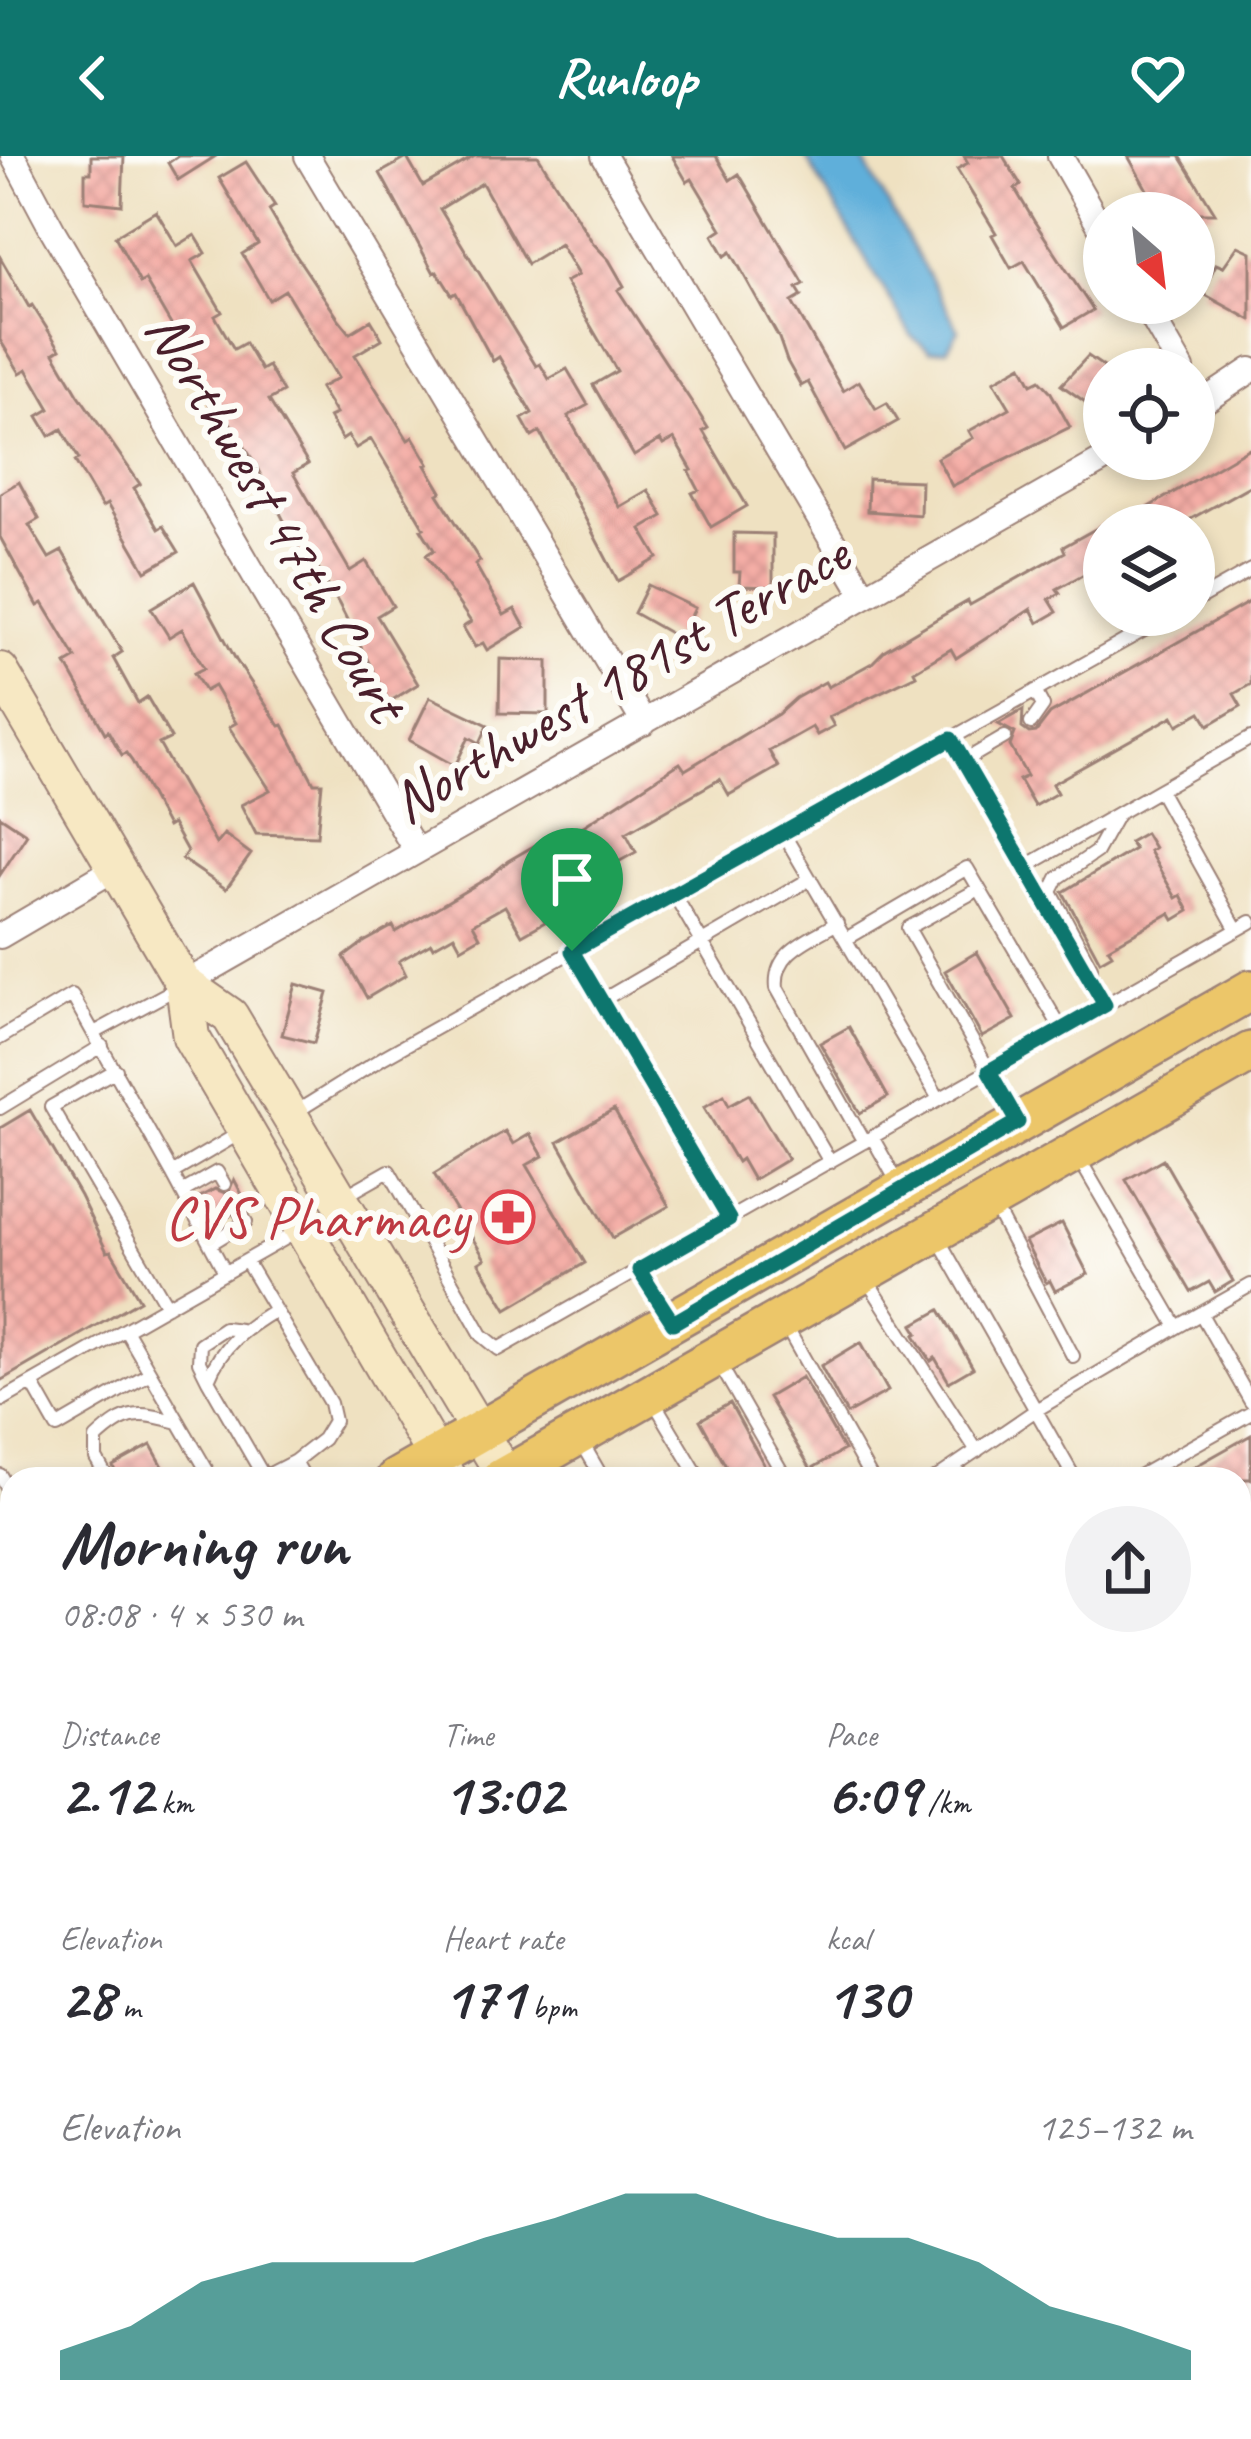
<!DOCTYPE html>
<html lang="en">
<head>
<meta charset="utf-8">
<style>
	body { margin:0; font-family:Caveat,sans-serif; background:#f2f2f3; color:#2b2b33; height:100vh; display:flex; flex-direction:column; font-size:45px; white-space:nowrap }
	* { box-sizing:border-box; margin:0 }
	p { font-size:39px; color:#7c7c81 }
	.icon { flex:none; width:66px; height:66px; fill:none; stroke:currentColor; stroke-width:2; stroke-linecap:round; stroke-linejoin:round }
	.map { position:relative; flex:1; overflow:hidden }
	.panel { position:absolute; left:0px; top:1311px; width:1251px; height:972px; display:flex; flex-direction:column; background:#fff; border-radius:36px 36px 0 0; box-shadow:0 6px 18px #0003 }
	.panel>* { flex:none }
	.needle { width:78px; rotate:152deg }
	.tools { position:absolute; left:1083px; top:36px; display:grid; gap:24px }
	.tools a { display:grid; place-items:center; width:132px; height:132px; border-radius:50%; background:#fff; box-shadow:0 6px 18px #0003; font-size:60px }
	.pin { position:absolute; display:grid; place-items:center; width:102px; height:102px; color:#fff; margin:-123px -51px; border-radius:50% 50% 50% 0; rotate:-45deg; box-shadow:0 0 12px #0007 }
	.pin .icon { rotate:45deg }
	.round { display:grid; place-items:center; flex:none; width:126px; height:126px; border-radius:63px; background:#f2f2f3 }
	.overview { display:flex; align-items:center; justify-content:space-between; height:204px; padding:0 60px }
	h1 { font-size:66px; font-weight:700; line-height:90px }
	.figures { display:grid; grid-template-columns:repeat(3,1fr); gap:18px; height:204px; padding:12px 60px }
	.figures div { display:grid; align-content:center }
	.figures b { font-size:60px; font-weight:700 }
	.figures small { font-size:33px; font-weight:400 }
	.figures p { font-size:33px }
	.chart { height:336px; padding:24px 60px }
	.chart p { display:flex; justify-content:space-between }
	.chart svg { width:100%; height:216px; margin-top:12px; fill:#0f766e; opacity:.7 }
	header { display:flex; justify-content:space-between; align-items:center; height:156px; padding:0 60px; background:#0f766e; color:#fff; font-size:54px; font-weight:700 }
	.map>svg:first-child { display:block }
</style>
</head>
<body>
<header><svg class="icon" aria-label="back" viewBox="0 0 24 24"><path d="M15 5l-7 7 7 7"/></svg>Runloop<svg class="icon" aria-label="heart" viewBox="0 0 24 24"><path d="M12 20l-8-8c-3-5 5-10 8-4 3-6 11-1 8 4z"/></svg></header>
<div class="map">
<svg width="1251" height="2283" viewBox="0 0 1251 2283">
	<defs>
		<pattern id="building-cross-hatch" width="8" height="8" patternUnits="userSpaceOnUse" patternTransform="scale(3)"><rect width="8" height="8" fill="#f4ada6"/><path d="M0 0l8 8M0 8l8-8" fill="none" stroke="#d3948f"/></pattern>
	</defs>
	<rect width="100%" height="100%" fill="#fdfcf7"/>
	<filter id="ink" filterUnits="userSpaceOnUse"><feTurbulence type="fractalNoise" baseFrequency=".00833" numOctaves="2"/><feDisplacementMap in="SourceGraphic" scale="24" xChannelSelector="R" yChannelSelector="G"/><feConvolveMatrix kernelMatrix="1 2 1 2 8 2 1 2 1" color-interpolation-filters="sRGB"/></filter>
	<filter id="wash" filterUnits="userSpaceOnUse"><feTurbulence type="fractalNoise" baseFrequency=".004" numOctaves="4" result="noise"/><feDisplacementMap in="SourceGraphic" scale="48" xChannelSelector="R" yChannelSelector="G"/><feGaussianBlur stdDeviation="2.7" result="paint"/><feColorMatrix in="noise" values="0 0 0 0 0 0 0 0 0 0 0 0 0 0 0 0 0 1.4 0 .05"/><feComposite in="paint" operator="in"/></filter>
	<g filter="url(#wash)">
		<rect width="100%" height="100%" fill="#efe1c1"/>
		<!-- water -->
		<path fill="#5fafda" stroke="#546782" stroke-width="3" d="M805,0H861L959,174L947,193L930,195L912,181Z"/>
		<g id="blocks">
			<!-- building -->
			<path fill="url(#building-cross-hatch)" d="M91,0H124L122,49L85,45V17H91Z
				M178,0H216L178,24L168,7Z
				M475,0H538L593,87L609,104L624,130L618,134L691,245L708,272L703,275L747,350L711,371L692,337L699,334L689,315L692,314L674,283L663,289L660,284L634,300L593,229L617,215L565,126L578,119L560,88L527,108L482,27L440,53L536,210L540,208L549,223L567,213L588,249L568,260L619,351L648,334L663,360L641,373L658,402L618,425L540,276L532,281L522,263L532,257L499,201L493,205L456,137L452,139L437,115L434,117L380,17L407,2L423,30Z
				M672,0H716L730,24L739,18L804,128L797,132L802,140L792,146L843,235L859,225L876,253L887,247L898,265L845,295L808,226L801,230L787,205L779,182L731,96L725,100L713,79L722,73L692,23L687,26Z
				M964,0H1003L1021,29L1015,33L1034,65L1093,154L1064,171L1024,105L1011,112L992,79L996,77L957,13L968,7Z
				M1128,0H1180L1215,57H1160Z
				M246,6L275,50L269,54L293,95L338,162L350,177L371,164L377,174L382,183L355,199L408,284L413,281L429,308L426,309L442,336L438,338L480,405L475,408L504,459L515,453L525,471L487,494L483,487L475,491L463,471L471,466L426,399L434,394L421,373L424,372L371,283L356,292L348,280L342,284L329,261L336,258L320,232L338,222L285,134L269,144L242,98L258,88L219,22Z
				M156,55L177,90L195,79L206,97L192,105L222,156L215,160L234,193L245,187L261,214L268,210L283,236L269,244L308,308L293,317L350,415L366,405L393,450L377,460L418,528L389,546L339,448L313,404L306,408L254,306L226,260L219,264L203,238L206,236L195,217L198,215L145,124L140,127L115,80Z
				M1238,90L1251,96V164L1202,137L1216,108L1223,111Z
				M0,101L29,151L32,149L60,193L54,197L78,238L140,328L134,332L158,373L163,370L179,396L146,415L107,348L102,351L75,305L79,303L62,273L50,280L38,260L50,253L27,213L20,217L0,184Z
				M1088,200L1104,211V259L1061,229Z
				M1022,209L1032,228L1040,224L1050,235L1070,271L952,330L937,302L973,282L969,275L1010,252L994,225Z
				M1251,291V329L1180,369H1118Z
				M868,323L921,325L920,359L867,355Z
				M19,326L39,363L29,369L49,402L62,395L122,496L113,502L138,547L147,541L160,563L171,582L159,588L216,688L224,678L251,698L226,733L182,703L187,695L172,668L167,671L132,605L126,597L122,599L108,575L105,577L66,508L76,502L43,447L38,450L0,381V337Z
				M1104,368V407L1057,433L1060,437L1049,443L1057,456L1038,467L1031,453L956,502L951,493L914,515L916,519L829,561L834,570L817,579L812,571L769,595L778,611L729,639L720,623L626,677L636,696L586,724L575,705L543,724L548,733L531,742L545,766L522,779L505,750L473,768L480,781L461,792L454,779L433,791L431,787L399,805L406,819L367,842L344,801L364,786L393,770L396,776L489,721L508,705L537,688L540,694L585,669L680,607L685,614L778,558L796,542L825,526L828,531L872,507L885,494L940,461L968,445L970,449L1065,396L1063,391Z
				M734,377L773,378V431L739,430L740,416H734Z
				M194,426L236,504L280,570L283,569L314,627H322L317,680L256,678L241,649L270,634L229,571L236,567L214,530L205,535L194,517L204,512L182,473L169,481L151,452Z
				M648,429L695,452L680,483L634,457Z
				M1251,445V528L1234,538L1241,550L1209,569L1201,556L1178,569L1173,560L1052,628L1057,637L1034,650L1019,624L1027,620L1010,590L1015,577L998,568L1023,554L1022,572L1029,577L1036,576L1050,558Z
				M500,503L548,505V558L499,557Z
				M430,541L488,569L480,587L469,581L455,610L409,584Z
				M0,660L27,678L0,719Z
				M1145,677L1154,692L1149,695L1176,742L1181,739L1189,755L1174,764L1170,757L1108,792L1112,798L1100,805L1063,736L1134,693L1129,686Z
				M977,796L1015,863L982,881L945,815Z
				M296,828L328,837L314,887L282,879Z
				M849,871L888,941L860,957L820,887Z
				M749,938L788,1003L753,1024L741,1003L737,1006L704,951L724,939L729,949Z
				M30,954L80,1040L107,1096L111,1095L140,1144L0,1225V972Z
				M614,954L669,1050L613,1082L558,986Z
				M505,975L513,988L530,978L543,1000L527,1009L585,1107L507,1153L479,1107L485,1103L434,1018Z
				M1163,1003L1233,1125L1215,1136L1209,1126L1191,1136L1126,1024Z
				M234,1023L247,1048L232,1047L230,1060L214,1070L198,1042L215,1033L228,1038Z
				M1062,1067L1088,1118L1055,1135L1050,1125L1046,1127L1025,1086Z
				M940,1154L973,1212L949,1226L935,1202L931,1205L915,1179L918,1177L913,1169Z
				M861,1186L888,1235L847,1258L821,1210Z
				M802,1221L844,1294L811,1313L768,1241Z
				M730,1247L772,1323H733L700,1264Z
				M1251,1279V1323H1173Z
				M151,1289L170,1323H118L113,1310Z"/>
		</g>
	</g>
	<g filter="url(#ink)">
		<use href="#blocks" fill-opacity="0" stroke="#9c8076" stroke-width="3"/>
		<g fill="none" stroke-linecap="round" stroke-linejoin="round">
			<!-- lane casing -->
			<g stroke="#9c8076" stroke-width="16">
				<path id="lane" d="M1194,446L1251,414
					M1031,567L1043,550L1035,535
					M951,583L1025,711L1159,634L1237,774
					M964,605L1005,581
					M1159,634L1251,582
					M783,677L939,943
					M1025,711L1072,793
					M979,733L908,772L1016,962
					M674,738L830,1006
					M837,767C809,784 773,795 777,832L864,986
					M846,783L967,712L1062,874
					M572,795L729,1063
					M1091,824V811L1051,736L1058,722L1096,696L1116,660
					M601,845L810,723
					M94,877L177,832
					M0,882L72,839L172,1017
					M116,914L51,951L167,1150
					M0,952L102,890
					M291,959L384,901L1171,459
					M872,981L898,1027
					M182,1036L217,1016L224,1028
					M343,1041L389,1015L482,1179L499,1193L1251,766
					M994,1050L1073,1200
					M936,1079L1075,1323
					M210,1088L246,1066L239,1055
					M246,1105L330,1247L334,1265L323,1283L295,1305L305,1323
					M639,1114L667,1159
					M225,1116L172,1017L240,977
					M867,1124L977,1295
					M275,1154C243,1173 222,1189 208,1224L264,1321L295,1305
					M1201,1158L1251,1246
					M784,1167L872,1323
					M1177,1171L1251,1129
					M126,1175L212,1323
					M719,1207L786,1323
					M208,1224L199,1206L200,1188L224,1172L240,1174
					M32,1227L57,1271L150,1217
					M651,1241L700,1323
					M0,1245L300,1074
					M581,1285L603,1323
					M0,1319L12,1340
					M108,1323L96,1302V1283C128,1253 138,1256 179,1266
					M935,1323L1036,1254L1177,1171L1077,999
					M1134,1323L1251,1257
					M1239,1375L1251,1368
					M0,1760L12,1753
					M0,2193L12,2208
					M807,2271L814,2283"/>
			</g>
			<!-- street casing -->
			<g stroke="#9c8076" stroke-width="28">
				<path id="street" d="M13,0L53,75L416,695
					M307,0L644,567
					M604,0L865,440
					M1060,0L1104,77
					M1144,147L1182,213
					M1194,252L1251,214
					M0,780L116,712
					M184,828L1105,303
					M1239,1549L1251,1542
					M1239,1844L1251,1837
					M1239,2091L1251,2111
					M250,2271L257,2283
					M510,2271L517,2283
					M750,2283L769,2271"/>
			</g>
			<!-- secondary casing -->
			<g stroke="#9c8076" stroke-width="40">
				<path id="secondary" d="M0,515L184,828L191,881L449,1323
					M184,828L230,860L507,1323
					M988,2271L995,2283
					M1045,2271L1052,2283"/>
			</g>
			<!-- primary casing -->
			<g stroke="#9c8076" stroke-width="44">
				<path id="primary" d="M396,1323L1251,834
					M501,1323L1251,896
					M0,1555L12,1548
					M0,1615L12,1608"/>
			</g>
			<!-- lane -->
			<use href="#lane" stroke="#fff" stroke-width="12"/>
			<!-- street -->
			<use href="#street" stroke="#fff" stroke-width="24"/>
			<!-- secondary -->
			<use href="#secondary" stroke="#f7e8c3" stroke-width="36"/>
			<!-- primary -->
			<use href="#primary" stroke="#ecc669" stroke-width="39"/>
		</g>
	</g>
	<g fill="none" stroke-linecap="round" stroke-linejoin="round" filter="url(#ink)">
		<!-- route casing -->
		<g stroke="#fff" stroke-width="24">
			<path id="route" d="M951,583L1105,849L989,915L1018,966L673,1167L639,1114L729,1063L572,795Z"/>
		</g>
		<!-- route -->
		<use href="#route" stroke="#0f766e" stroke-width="15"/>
	</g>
	<!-- icons -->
	<defs>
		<g id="pharmacy-ring" transform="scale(2.7)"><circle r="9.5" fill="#fdfcf7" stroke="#e0444e" stroke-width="1.5"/><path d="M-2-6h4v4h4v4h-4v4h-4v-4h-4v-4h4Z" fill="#e0444e"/></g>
	</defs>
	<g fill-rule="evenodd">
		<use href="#pharmacy-ring" x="508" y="1061"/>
	</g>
	<g text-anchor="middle" stroke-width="12" stroke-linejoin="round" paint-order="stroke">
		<!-- street labels -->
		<g font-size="60" fill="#4a1f2b" stroke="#fdfcf7">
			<text transform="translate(278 359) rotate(60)" y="21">Northwest 47th Court</text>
			<text transform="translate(619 521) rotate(-30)" y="21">Northwest 181st Terrace</text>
		</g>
		<!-- health labels -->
		<g font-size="60" fill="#be3a42" stroke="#fdfcf7" text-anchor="end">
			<text x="469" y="1082">CVS Pharmacy</text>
		</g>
	</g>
</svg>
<div class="tools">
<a><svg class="needle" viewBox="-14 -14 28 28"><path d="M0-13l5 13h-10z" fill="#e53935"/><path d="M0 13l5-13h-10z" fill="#7c7c81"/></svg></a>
<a><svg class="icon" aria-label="locate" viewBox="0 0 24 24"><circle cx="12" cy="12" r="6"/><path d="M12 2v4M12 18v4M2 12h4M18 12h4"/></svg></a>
<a><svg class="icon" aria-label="layers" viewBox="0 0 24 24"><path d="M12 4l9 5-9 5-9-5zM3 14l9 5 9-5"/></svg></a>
</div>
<div class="pin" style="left:572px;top:795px;background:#1e9e55"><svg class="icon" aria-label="arrive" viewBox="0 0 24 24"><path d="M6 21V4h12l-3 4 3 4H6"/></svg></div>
<section class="panel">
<div class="overview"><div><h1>Morning run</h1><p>08:08 · 4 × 530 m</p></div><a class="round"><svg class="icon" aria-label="share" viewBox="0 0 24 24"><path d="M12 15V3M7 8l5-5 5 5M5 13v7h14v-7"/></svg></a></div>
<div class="figures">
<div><p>Distance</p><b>2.12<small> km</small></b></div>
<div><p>Time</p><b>13:02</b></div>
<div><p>Pace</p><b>6:09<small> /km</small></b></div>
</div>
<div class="figures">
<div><p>Elevation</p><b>28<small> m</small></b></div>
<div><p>Heart rate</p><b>171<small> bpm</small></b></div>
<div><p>kcal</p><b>130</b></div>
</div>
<div class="chart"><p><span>Elevation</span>125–132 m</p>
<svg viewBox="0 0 160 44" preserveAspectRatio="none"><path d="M0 44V38L10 33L20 24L30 20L40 20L50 20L60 15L70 11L80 6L90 6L100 11L110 15L120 15L130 20L140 29L150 33L160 38V44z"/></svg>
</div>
</section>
</div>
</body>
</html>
